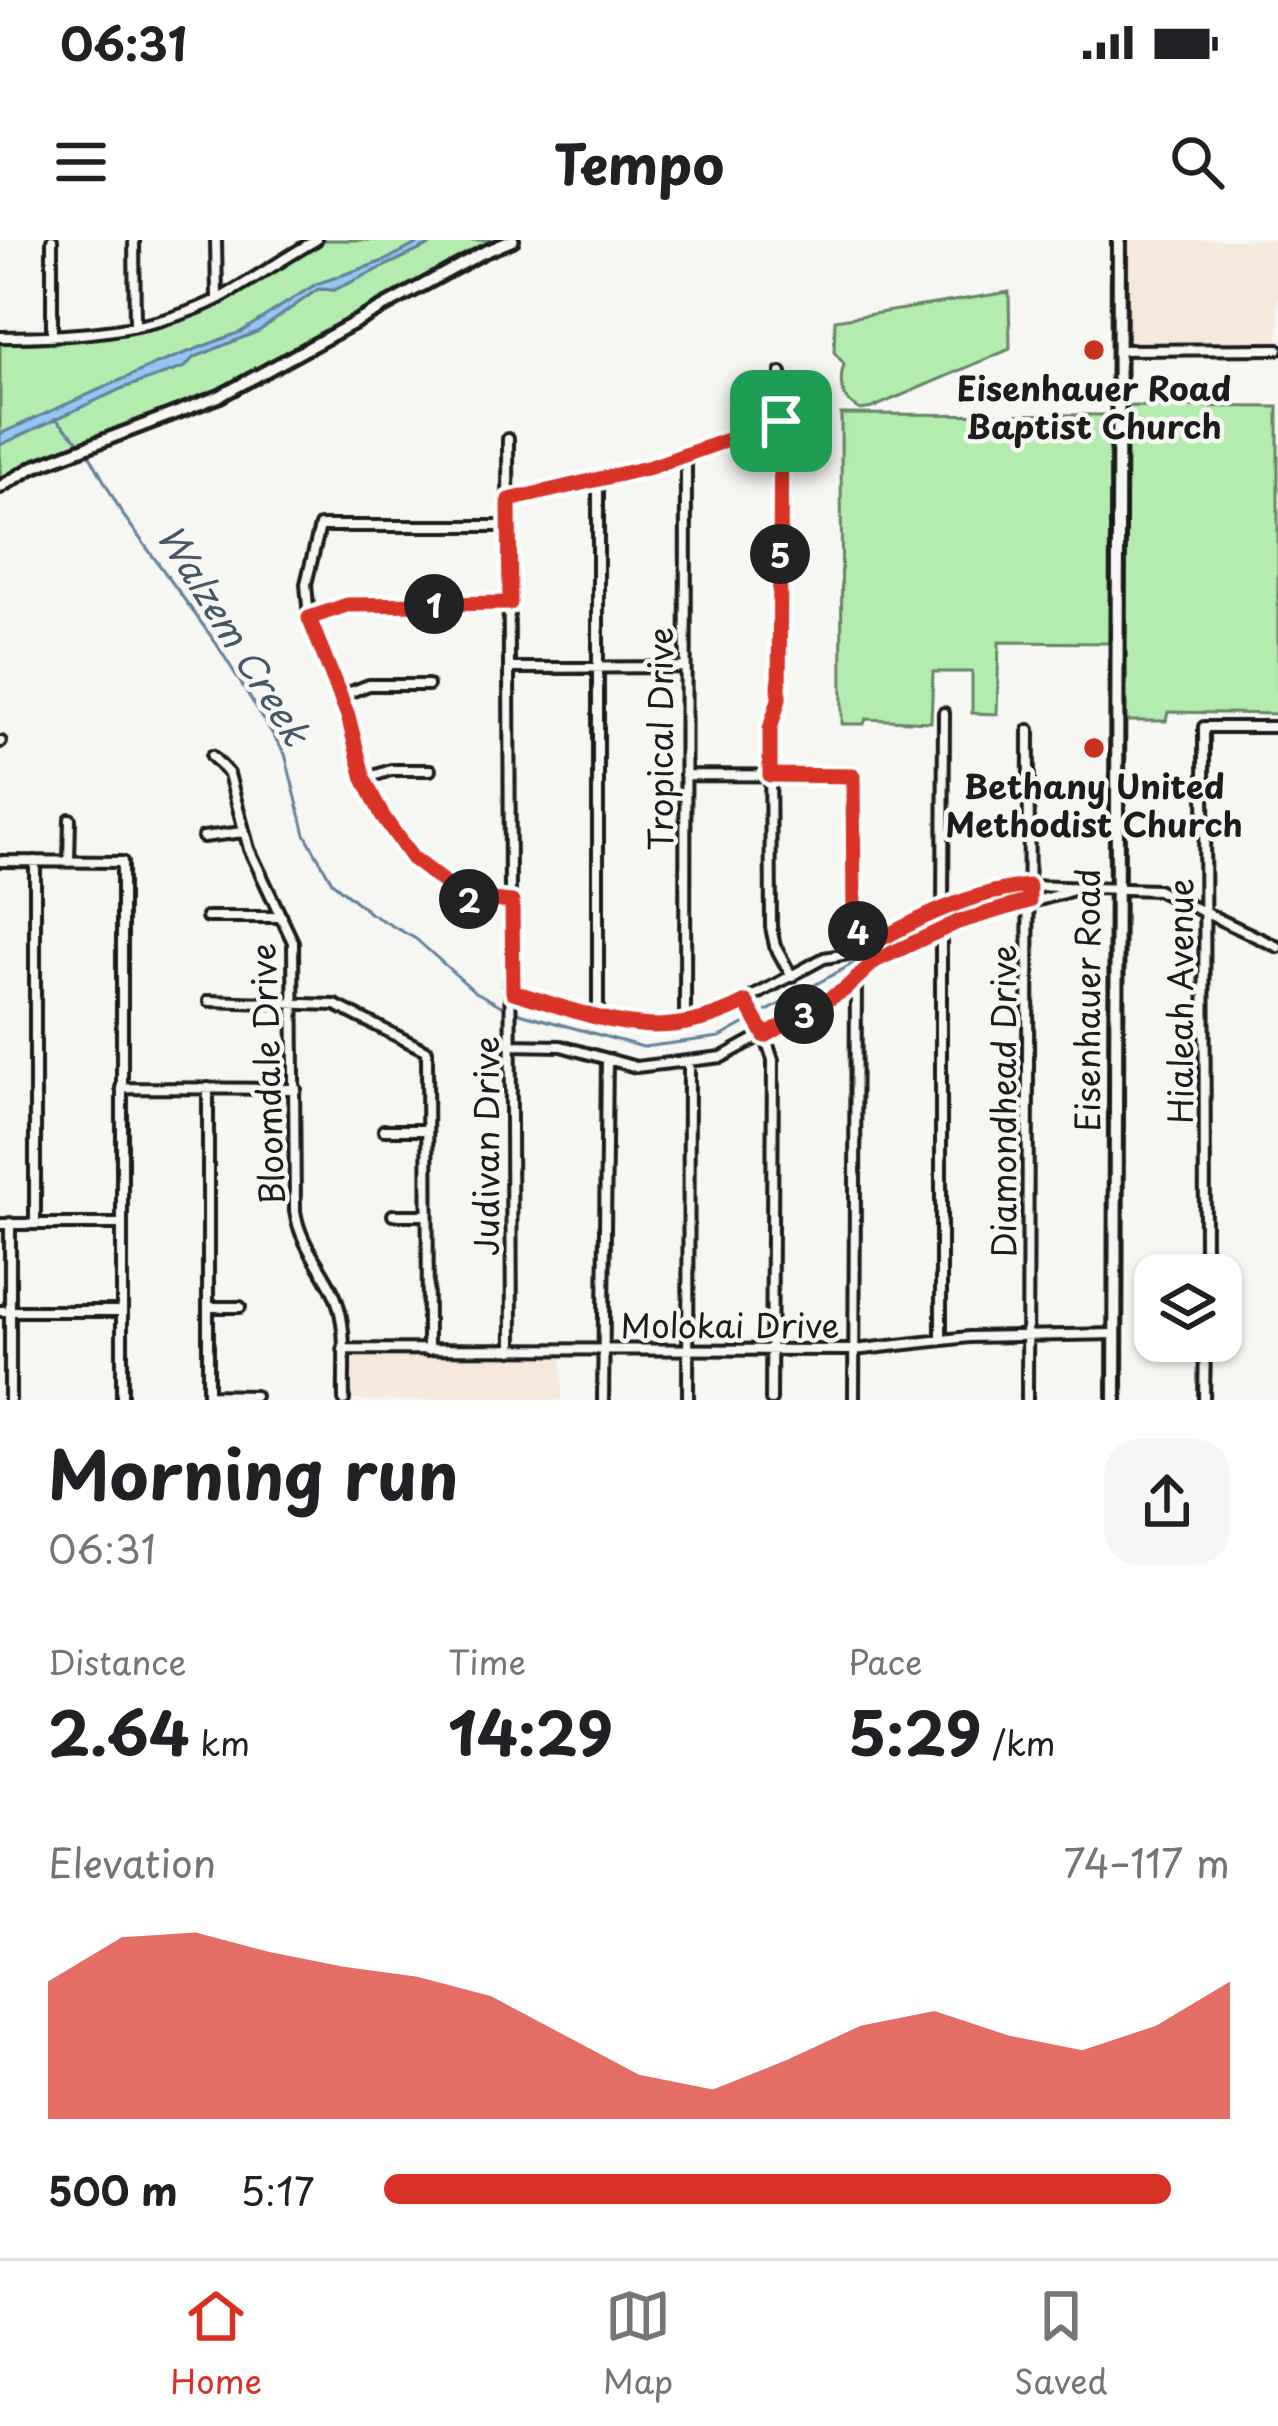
<!DOCTYPE html>
<html lang="en">
<head>
<meta charset="utf-8">
<style>
	body { margin:0; font-family:"Playpen Sans",sans-serif; background:#f6f6f6; color:#202124; height:100vh; display:flex; flex-direction:column; font-size:45px; white-space:nowrap }
	* { box-sizing:border-box; margin:0 }
	p { font-size:39px; color:#757577 }
	.icon { flex:none; width:66px; height:66px; fill:none; stroke:currentColor; stroke-width:2; stroke-linecap:round; stroke-linejoin:round }
	.map { position:relative; height:1160px; overflow:hidden }
	.side { display:flex; flex-direction:column; background:#fff; flex:1 }
	.side>* { flex:none }
	.buttons { position:absolute; left:1134px; top:1014px; display:grid; gap:24px }
	.buttons a { display:grid; place-items:center; width:108px; height:108px; border-radius:24px; background:#fff; box-shadow:0 3px 9px #0004; font-size:60px }
	.pin { position:absolute; display:grid; place-items:center; width:102px; height:102px; color:#fff; margin:-51px; border-radius:24px; box-shadow:0 6px 18px #0006 }
	.km { position:absolute; width:60px; height:60px; margin:-30px; border-radius:50%; background:#222; color:#fff; font-size:33px; line-height:60px; text-align:center }
	.round { display:grid; place-items:center; flex:none; width:126px; height:126px; border-radius:36px; background:#f6f6f6 }
	.overview { display:flex; align-items:center; justify-content:space-between; height:204px; padding:0 48px }
	h1 { font-size:66px; font-weight:700; line-height:90px }
	.stats { display:grid; grid-template-columns:repeat(3,1fr); gap:18px; height:204px; padding:12px 48px }
	.stats div { display:grid; align-content:center }
	.stats b { font-size:60px; font-weight:700 }
	.stats small { font-size:33px; font-weight:400 }
	.stats p { font-size:33px }
	.chart { height:336px; padding:24px 48px }
	.chart p { display:flex; justify-content:space-between }
	.chart svg { width:100%; height:216px; margin-top:12px; fill:#d93025; opacity:.7 }
	ul { padding:0 48px; list-style:none; font-size:39px }
	li { display:grid; grid-template-columns:192px 144px 1fr; align-items:center; height:90px }
	li i { height:30px; border-radius:15px; background:#d93025 }
	.status { display:flex; justify-content:space-between; align-items:center; height:84px; padding:0 60px; background:#fff; direction:ltr }
	.status svg { height:33px; fill:currentColor }
	header { display:flex; justify-content:space-between; align-items:center; height:156px; padding:0 48px; background:#fff; font-size:54px; font-weight:700 }
	.tab-bar { display:flex; justify-content:space-around; align-items:center; height:168px; border-top:3px solid #e0e0e0; background:#fff; font-size:33px; color:#757577 }
	.tab-bar a { display:grid; justify-items:center; gap:6px }
	.tab-bar .selected { color:#d93025 }
	.map>svg:first-child { display:block }
</style>
</head>
<body>
<div class="status"><b>06:31</b><svg viewBox="0 0 49 12"><path d="M0 12V9h3v3zM5 12V6h3v6zM10 12V3h3v9zM15 12V0h3v12zM26 1h20v11H26zM47 4h2v5h-2z"/></svg></div>
<header><svg class="icon" aria-label="menu" viewBox="0 0 24 24"><path d="M4 6h16M4 12h16M4 18h16"/></svg>Tempo<svg class="icon" aria-label="search" viewBox="0 0 24 24"><circle cx="10" cy="10" r="6"/><path d="M15 15l6 6"/></svg></header>
<div class="map">
<svg width="1278" height="1160" viewBox="0 0 1278 1160">
	<rect width="100%" height="100%" fill="#f6f6f2"/>
	<filter id="ink" filterUnits="userSpaceOnUse"><feTurbulence type="fractalNoise" baseFrequency=".00833" numOctaves="2"/><feDisplacementMap in="SourceGraphic" scale="24" xChannelSelector="R" yChannelSelector="G"/><feConvolveMatrix kernelMatrix="1 2 1 2 8 2 1 2 1" color-interpolation-filters="sRGB"/></filter>
	<g filter="url(#ink)">
		<!-- built -->
		<path fill="#f6e8db" d="M1125,0H1278V103L1125,101Z
			M562,1116V1160H353L352,1117Z"/>
		<!-- green -->
		<path fill="#b4ecaf" stroke="#688466" stroke-width="3" d="M323,0H424L384,21L316,44L241,92L157,124L0,194V102L100,94L196,72Z
			M441,0H501L225,149L40,220L0,243V205L123,148L185,127L192,118L259,91L318,49L334,50Z
			M1009,52L1010,109L872,168L861,170C841,161 838,143 844,124L834,112L835,80Z
			M1127,166L1278,167V474L1168,472L1166,481H1125Z
			M841,174L1110,175L1109,403L999,402L997,474L972,473V432H933L931,482L866,479L864,484H842Z"/>
		<!-- water -->
		<path fill="#95c6f1" stroke="#65829c" stroke-width="3" d="M424,0H440L334,50L318,49L259,91L193,118L185,127L123,148L0,205V194L157,124L241,92L316,44L384,21Z"/>
		<g fill="none" stroke-linecap="round" stroke-linejoin="round">
			<!-- stream -->
			<path stroke="#65829c" stroke-width="3" d="M55,178L83,205
				M88,212L123,275L216,403L285,514L305,594L332,642L371,674L416,699L474,751L507,769
				M516,772L643,807L720,797L896,700L944,677L992,662"/>
			<!-- minor casing -->
			<g stroke="#1c1c1c" stroke-width="16">
				<path id="minor" d="M52,0V97
					M134,0L135,85
					M216,0L217,58
					M0,97C71,97 155,92 220,58C253,40 284,18 316,0
					M1118,110L1278,109
					M781,133L780,459L770,489L771,687L775,706L792,737
					M508,199L512,1110
					M598,239V777
					M509,260L651,227L781,181
					M509,286H320L306,344L309,378L348,476L359,527L376,565L412,618L457,654L481,662H512
					M309,378L347,365L509,363
					M511,428L685,427
					M340,456L369,445H428
					M0,502H1
					M212,516L229,534L249,609L293,702L295,971C300,1005 322,1026 335,1056C348,1088 343,1126 344,1160
					M685,535L853,536L854,678L868,706
					M364,539L391,530H430
					M203,597L243,592
					M0,621L122,622V1160
					M35,621V983
					M69,622L70,579
					M943,668L944,473
					M207,677H282
					M941,688V1099
					M513,752L640,788L708,781L824,718L854,713L958,662L1029,646L1157,650L1278,707
					M209,761L335,765L427,811L428,1110
					M746,762L765,796L773,820L771,1160
					M685,784L686,215
					M510,805L561,806L636,827L722,817L844,750L875,721L941,688L1081,648
					M121,848L296,849
					M384,890H427
					M393,975H427
					M10,983V1160
					M0,984H121
					M1205,1035L1204,487H1278
					M208,1067H240
					M0,1071H122
					M343,1109L854,1110L969,1097L1115,1094
					M208,1155L255,1156
					M208,1160V848
					M603,1160L607,820
					M688,1160L689,821
					M854,1160L856,737
					M1027,1160L1029,490
					M1204,1160L1205,1101"/>
			</g>
			<!-- tertiary casing -->
			<g stroke="#1c1c1c" stroke-width="18">
				<path id="tertiary" d="M0,247L34,227L220,156L482,13L513,0"/>
			</g>
			<!-- secondary casing -->
			<g stroke="#1c1c1c" stroke-width="20">
				<path id="secondary" d="M1115,1160L1119,0"/>
			</g>
			<!-- minor -->
			<use href="#minor" stroke="#f6f6f2" stroke-width="8"/>
			<!-- tertiary -->
			<use href="#tertiary" stroke="#f6f6f2" stroke-width="9"/>
			<!-- secondary -->
			<use href="#secondary" stroke="#f6f6f2" stroke-width="10"/>
		</g>
	</g>
	<g fill="none" stroke-linecap="round" stroke-linejoin="round" filter="url(#ink)">
		<!-- route casing -->
		<g stroke="#fff" stroke-width="24">
			<path id="route" d="M781,181L779,459L770,489V535L853,536L854,678L868,706C919,678 970,652 1029,646V661L958,682L875,721L844,750L765,796L746,762C657,808 602,778 513,752L512,662L463,657L412,618L382,575L364,539L348,476L309,378L347,365L510,363L509,260L651,227Z"/>
		</g>
		<!-- route -->
		<use href="#route" stroke="#d93025" stroke-width="15"/>
	</g>
	<!-- markers -->
	<g fill="#c8321e" stroke="#f6f6f2" stroke-width="4.5">
		<circle cx="1094" cy="110" r="12"/>
		<circle cx="1094" cy="508" r="12"/>
	</g>
	<g text-anchor="middle" stroke-width="9" stroke-linejoin="round" paint-order="stroke">
		<!-- poi labels -->
		<g font-size="33" font-weight="bold" fill="#1c1c1c" stroke="#f6f6f2">
			<text x="1094" y="161">Eisenhauer Road<tspan x="1094" dy="38">Baptist Church</tspan></text>
			<text x="1094" y="559">Bethany United<tspan x="1094" dy="38">Methodist Church</tspan></text>
		</g>
		<!-- street labels -->
		<g font-size="33" fill="#1c1c1c" stroke="#f6f6f2">
			<text transform="translate(661 499) rotate(-90)" y="12">Tropical Drive</text>
			<text transform="translate(1088 760) rotate(-90)" y="12">Eisenhauer Road</text>
			<text transform="translate(1181 761) rotate(-90)" y="12">Hialeah Avenue</text>
			<text transform="translate(268 834) rotate(-92)" y="12">Bloomdale Drive</text>
			<text transform="translate(1004 861) rotate(-90)" y="12">Diamondhead Drive</text>
			<text transform="translate(487 906) rotate(-90)" y="12">Judivan Drive</text>
			<text x="730" y="1098">Molokai Drive</text>
		</g>
		<!-- water labels -->
		<g font-size="36" font-style="italic" fill="#465867" stroke="#f6f6f2">
			<text transform="translate(233 395) rotate(58)" y="13">Walzem Creek</text>
		</g>
	</g>
</svg>
<div class="buttons">
<a><svg class="icon" aria-label="layers" viewBox="0 0 24 24"><path d="M12 4l9 5-9 5-9-5zM3 14l9 5 9-5"/></svg></a>
</div>
<div class="pin" style="left:781px;top:181px;background:#1e9e55"><svg class="icon" aria-label="arrive" viewBox="0 0 24 24"><path d="M6 21V4h12l-3 4 3 4H6"/></svg></div>
<b class="km" style="left:434px;top:364px">1</b>
<b class="km" style="left:469px;top:659px">2</b>
<b class="km" style="left:804px;top:774px">3</b>
<b class="km" style="left:858px;top:691px">4</b>
<b class="km" style="left:780px;top:314px">5</b>
</div>
<section class="side">
<div class="overview"><div><h1>Morning run</h1><p>06:31</p></div><a class="round"><svg class="icon" aria-label="share" viewBox="0 0 24 24"><path d="M12 15V3M7 8l5-5 5 5M5 13v7h14v-7"/></svg></a></div>
<div class="stats">
<div><p>Distance</p><b>2.64<small> km</small></b></div>
<div><p>Time</p><b>14:29</b></div>
<div><p>Pace</p><b>5:29<small> /km</small></b></div>
</div>
<div class="chart"><p><span>Elevation</span>74–117 m</p>
<svg viewBox="0 0 160 44" preserveAspectRatio="none"><path d="M0 44V16L10 7L20 6L30 10L40 13L50 15L60 19L70 27L80 35L90 38L100 32L110 25L120 22L130 27L140 30L150 25L160 16V44z"/></svg>
</div>
<ul>
<li><b>500 m</b>5:17<i style="width:93%"></i></li>
</ul>
</section>
<nav class="tab-bar">
<a class="selected"><svg class="icon" aria-label="home" viewBox="0 0 24 24"><path d="M3 11l9-7 9 7M6 9v11h12V9"/></svg>Home</a>
<a><svg class="icon" aria-label="map" viewBox="0 0 24 24"><path d="M3 6l6-2 6 2 6-2v14l-6 2-6-2-6 2zM9 4v14M15 6v14"/></svg>Map</a>
<a><svg class="icon" aria-label="saved" viewBox="0 0 24 24"><path d="M7 4h10v16l-5-4-5 4z"/></svg>Saved</a>
</nav>
</body>
</html>
